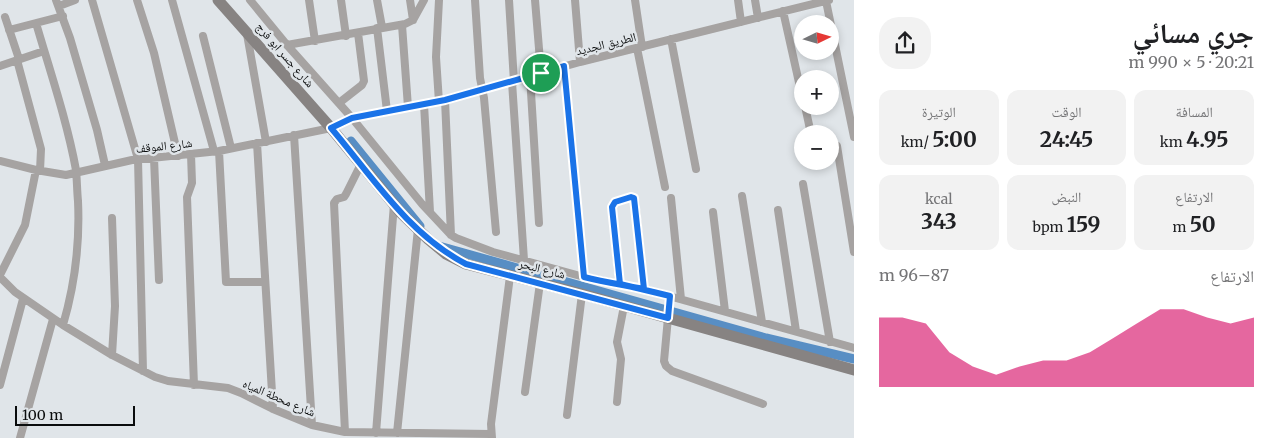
<!DOCTYPE html>
<html lang="ar">
<head>
<meta charset="utf-8">
<style>
	body { margin:0; font-family:Merriweather,"Noto Naskh Arabic",serif; background:#f2f2f2; color:#202124; direction:rtl; height:100vh; display:flex; flex-direction:column; font-size:19px; white-space:nowrap }
	* { box-sizing:border-box; margin:0 }
	p { font-size:16px; color:#757577 }
	.icon { flex:none; width:28px; height:28px; fill:none; stroke:currentColor; stroke-width:2; stroke-linecap:round; stroke-linejoin:round }
	.map { position:relative; flex:1; overflow:hidden; direction:ltr }
	.sheet { display:flex; flex-direction:column; background:#fff; width:425px }
	.sheet>* { flex:none }
	.needle { width:32px; rotate:85deg }
	.fabs { position:absolute; left:794px; top:15px; display:grid; gap:10px }
	.fabs a { display:grid; place-items:center; width:45px; height:45px; border-radius:50%; background:#fff; box-shadow:0 2px 8px #0003; font-size:25px }
	.scale { position:absolute; left:15px; bottom:12px; width:120px; box-sizing:border-box; padding-left:5px; border:2px solid #0a0c0d; border-top:0; font-size:14px; line-height:18px; white-space:nowrap; color:#0a0c0d; -webkit-text-stroke:4px #e0e5e9; paint-order:stroke }
	.pin { position:absolute; display:grid; place-items:center; width:42px; height:42px; color:#fff; margin:-21px; border:2px solid #fff; border-radius:50%; box-shadow:0 1px 5px #0007 }
	.round { display:grid; place-items:center; flex:none; width:52px; height:52px; border-radius:20px; background:#f2f2f2 }
	.summary { display:flex; align-items:center; justify-content:space-between; height:85px; padding:0 25px }
	h1 { font-size:28px; font-weight:700; line-height:38px }
	.stats { display:grid; grid-template-columns:repeat(3,1fr); gap:8px; height:85px; padding:5px 25px }
	.stats div { display:grid; align-content:center; border-radius:12px; background:#f2f2f2; text-align:center }
	.stats b { font-size:21px; font-weight:700 }
	.stats small { font-size:14px; font-weight:400 }
	.stats p { font-size:14px }
	.chart { height:140px; padding:10px 25px }
	.chart p { display:flex; justify-content:space-between }
	.chart svg { width:100%; height:90px; margin-top:5px; fill:#db2777; opacity:.7 }
	main { display:flex; flex:1; min-height:0 }
	.map>svg:first-child { display:block }
</style>
</head>
<body>
<main>
<section class="sheet">
<div class="summary"><div><h1>جري مسائي</h1><p>20:21 · 5 × 990 m</p></div><a class="round"><svg class="icon" aria-label="share" viewBox="0 0 24 24"><path d="M12 15V3M7 8l5-5 5 5M5 13v7h14v-7"/></svg></a></div>
<div class="stats">
<div><p>المسافة</p><b>4.95<small> km</small></b></div>
<div><p>الوقت</p><b>24:45</b></div>
<div><p>الوتيرة</p><b>5:00<small> /km</small></b></div>
</div>
<div class="stats">
<div><p>الارتفاع</p><b>50<small> m</small></b></div>
<div><p>النبض</p><b>159<small> bpm</small></b></div>
<div><p>kcal</p><b>343</b></div>
</div>
<div class="chart"><p><span>الارتفاع</span>87–96 m</p>
<svg viewBox="0 0 160 44" preserveAspectRatio="none"><path d="M0 44V10L10 10L20 13L30 27L40 34L50 38L60 34L70 31L80 31L90 27L100 20L110 13L120 6L130 6L140 10L150 13L160 10V44z"/></svg>
</div>
</section>
<div class="map">
<svg width="854" height="438" viewBox="0 0 854 438">
	<rect width="100%" height="100%" fill="#e0e5e9"/>
	<g fill="none" stroke-linecap="round" stroke-linejoin="round">
		<!-- canal -->
		<path stroke="#588ec4" stroke-width="9" d="M351,141L420,226
			M439,246L766,338L854,359"/>
		<!-- street -->
		<path stroke="#a6a3a2" stroke-width="8" d="M56,0L70,38L97,130L105,165
			M92,0L138,159L143,371
			M137,0L154,53L178,156
			M172,0L214,151
			M250,0L287,45L352,118L422,204L451,235L456,238L493,252L584,277L644,289L854,348
			M309,0L315,41
			M341,0L346,36
			M377,0L382,27
			M410,0L413,20
			M439,0L436,57L439,102
			M475,0L480,78L484,98L496,232
			M509,0L514,82
			M535,0L541,73
			M575,0L580,62
			M635,0L642,47
			M738,0L741,22
			M755,0L758,18
			M826,1L854,137
			M59,6L75,0
			M783,11L802,96
			M5,17L19,59
			M36,23C50,71 67,121 76,170C77,180 77,191 78,201C80,244 75,284 63,325
			M402,25L408,107
			M377,28L387,111
			M9,30L63,16
			M247,34L266,142
			M203,36L231,148
			M671,39L696,169
			M287,45L405,24L413,20L424,0
			M637,48L665,187
			M17,60L41,149L40,171
			M0,66L44,51
			M564,66L584,277
			M530,76L539,223
			M512,82L524,260
			M445,100L451,235
			M339,103L362,85L364,81L358,33
			M424,104L430,212
			M805,106L811,134
			M294,135L312,425
			M257,143L273,409
			M837,146L854,252
			M219,151L226,282H265
			M191,154L192,183L187,197L194,385
			M154,158L159,280
			M0,161L36,170L66,175L132,160L219,151L331,128L352,118L445,100L580,62L829,0
			M803,184L830,342
			M742,196L762,322
			M671,198L681,299
			M778,210L796,331
			M713,212L725,311
			M0,275L25,225L36,170
			M0,277L15,292L63,325L112,355L155,377L168,381L228,388L241,393L273,409L312,425L345,432L491,434
			M619,284L612,207L615,202L631,197L635,200L644,289
			M670,296L664,361L666,366L672,371L763,404
			M112,355L115,306L112,218
			M0,385L23,299
			M525,392L540,283
			M617,402L621,359L617,342L624,306
			M567,415L582,294
			M345,432L334,203L337,199L344,197L346,194L361,164
			M376,433L394,204
			M397,433L418,229
			M20,438L53,319
			M492,438L491,424L510,276"/>
		<!-- secondary -->
		<path stroke="#878382" stroke-width="11" d="M218,0L331,128L401,213L428,239L446,254L466,264L582,294L854,370"/>
	</g>
	<g fill="none" stroke-linecap="round" stroke-linejoin="round">
		<!-- route casing -->
		<g stroke="#fff" stroke-width="10">
			<path id="route" d="M541,73L445,100L352,118L331,128C372,176 408,234 466,264L668,318L670,296L620,284L612,207L615,202L631,197L634,198L644,289C624,285 603,282 584,277L564,66L541,73"/>
		</g>
		<!-- route -->
		<use href="#route" stroke="#1a73e8" stroke-width="6"/>
	</g>
	<g text-anchor="middle" stroke-width="5" stroke-linejoin="round" paint-order="stroke">
		<!-- street labels -->
		<g font-size="12" fill="#0a0c0d" stroke="#e0e5e9">
			<text transform="translate(606 44) rotate(-14)" y="4">الطريق الجديد</text>
			<text transform="translate(285 55) rotate(49)" y="4">شارع جسر ابو فرج</text>
			<text transform="translate(164 146) rotate(-6)" y="4">شارع الموقف</text>
			<text transform="translate(542 269) rotate(14)" y="4">شارع البحر</text>
			<text transform="translate(279 398) rotate(23)" y="4">شارع محطة المياه</text>
		</g>
	</g>
</svg>
<div class="fabs">
<a><svg class="needle" viewBox="-14 -14 28 28"><path d="M0-13l5 13h-10z" fill="#e53935"/><path d="M0 13l5-13h-10z" fill="#757577"/></svg></a>
<a>+</a>
<a>−</a>
</div>
<div class="scale">100 m</div>
<div class="pin" style="left:541px;top:73px;background:#1e9e55"><svg class="icon" aria-label="arrive" viewBox="0 0 24 24"><path d="M6 21V4h12l-3 4 3 4H6"/></svg></div>
</div>
</main>
</body>
</html>
